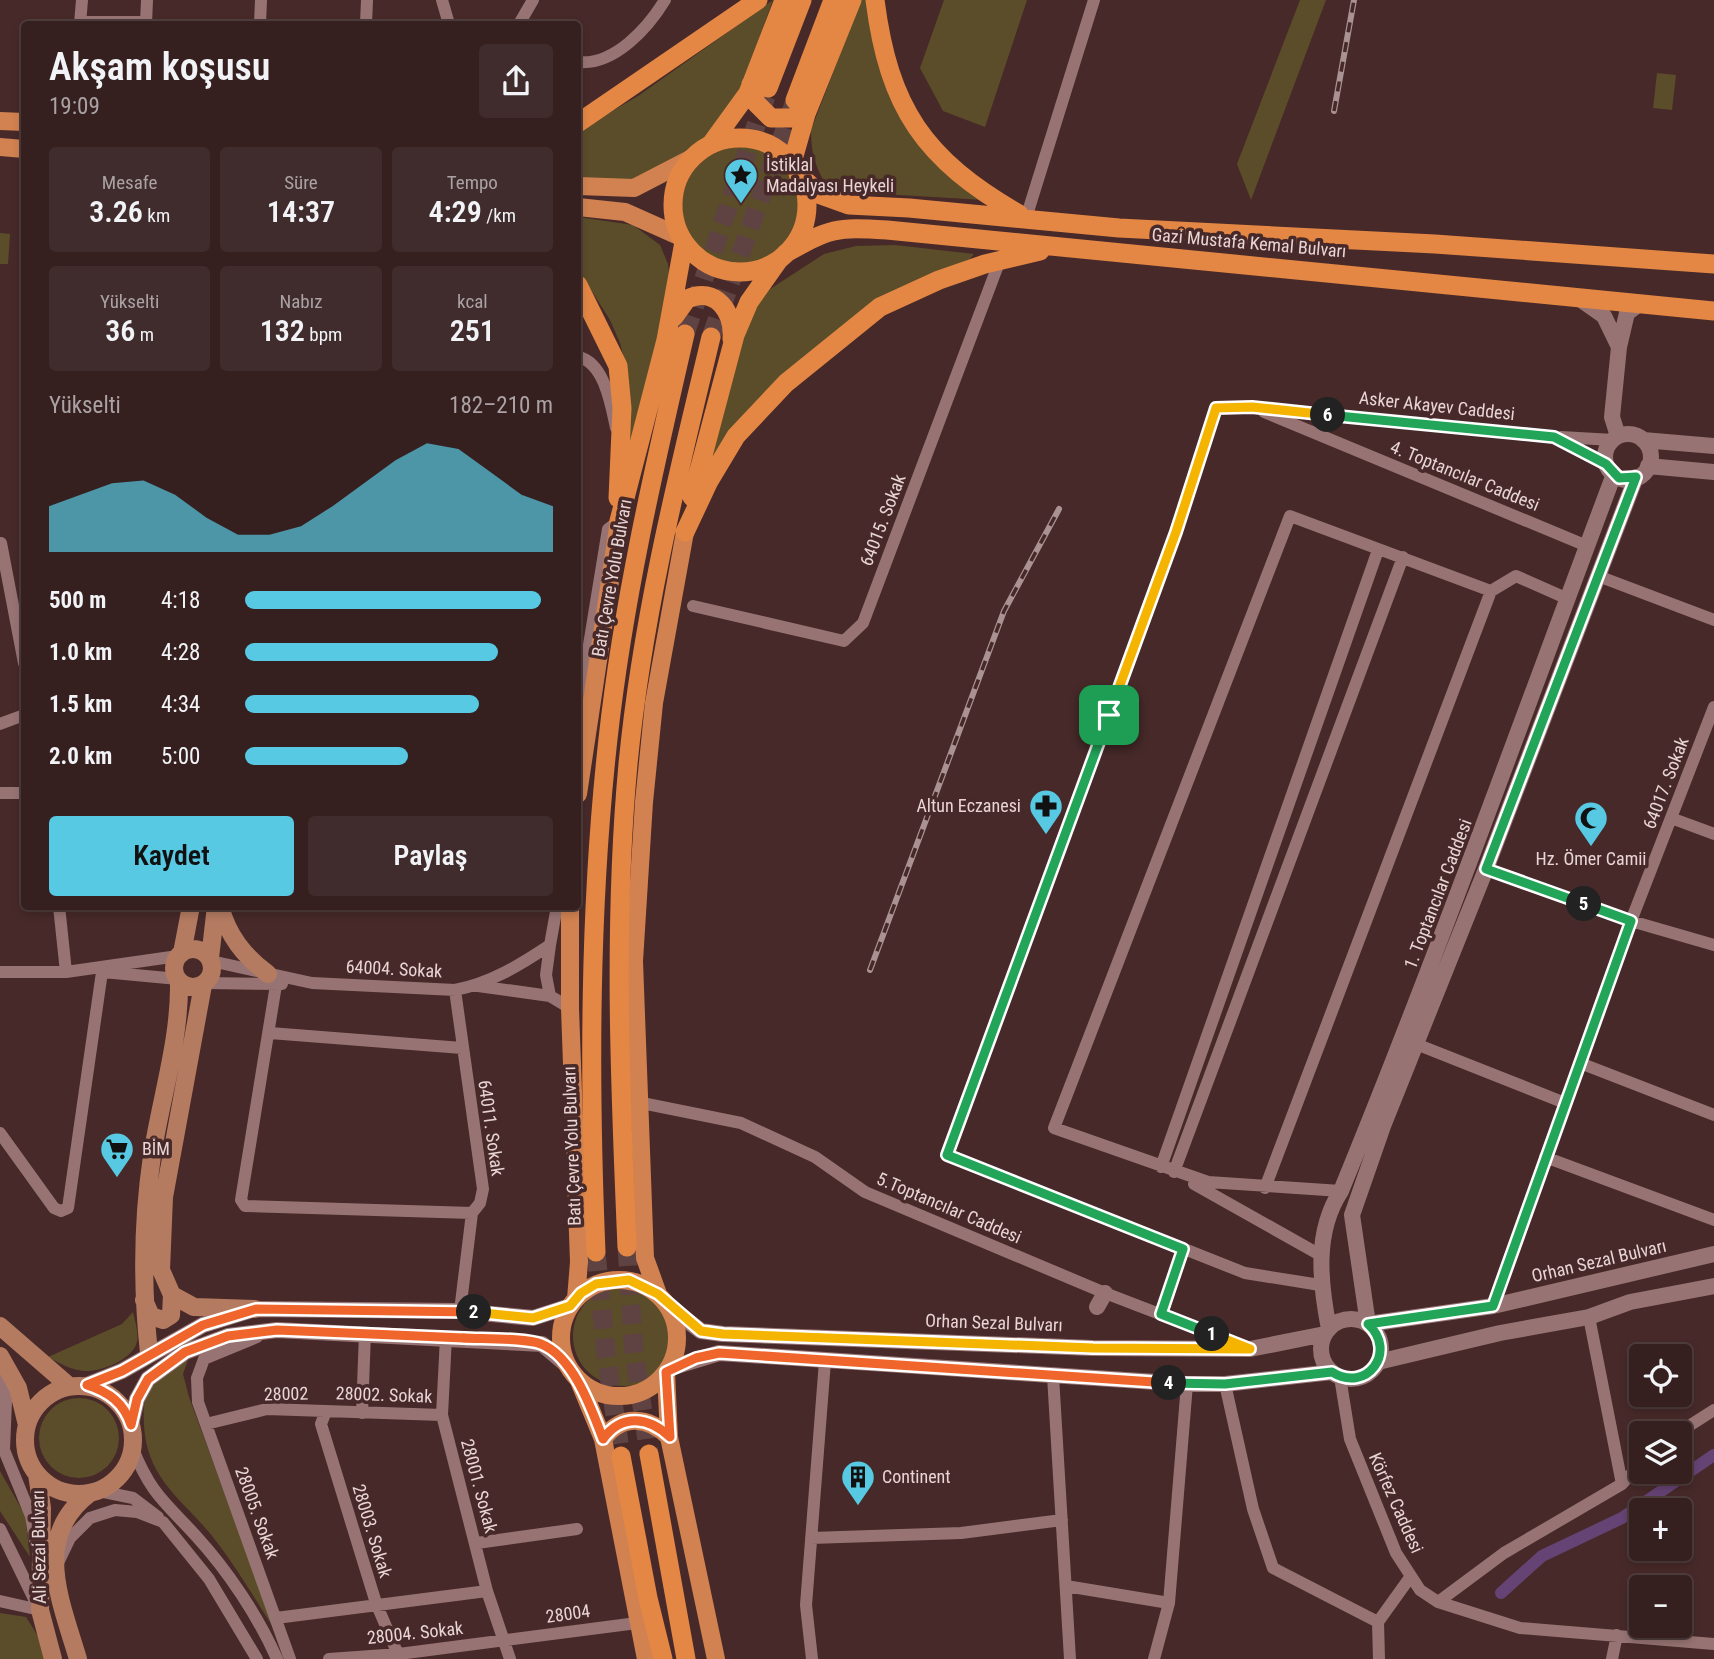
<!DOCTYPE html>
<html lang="tr">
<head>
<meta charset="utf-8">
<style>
	body { margin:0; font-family:"Roboto Condensed",sans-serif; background:#402c2c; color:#f1f3f6; height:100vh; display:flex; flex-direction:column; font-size:26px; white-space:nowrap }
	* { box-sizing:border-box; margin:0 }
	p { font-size:23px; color:#aaa2a4 }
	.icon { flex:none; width:38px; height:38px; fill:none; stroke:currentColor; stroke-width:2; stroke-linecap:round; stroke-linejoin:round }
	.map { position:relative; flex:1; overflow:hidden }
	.details { position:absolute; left:21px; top:21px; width:560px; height:889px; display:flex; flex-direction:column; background:#351f1f; border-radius:7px; box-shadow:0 4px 10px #0003,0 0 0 2px #4f3d3d }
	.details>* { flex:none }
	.buttons { position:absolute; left:1629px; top:1344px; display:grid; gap:14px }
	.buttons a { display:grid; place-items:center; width:63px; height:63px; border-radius:7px; background:#351f1f; box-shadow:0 4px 10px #0003,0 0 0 2px #4f3d3d; font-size:35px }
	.pin { position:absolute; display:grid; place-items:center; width:60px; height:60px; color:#fff; margin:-30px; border-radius:14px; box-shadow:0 4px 10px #0006 }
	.km { position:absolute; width:35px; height:35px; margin:-18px; border-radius:50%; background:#222; color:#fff; font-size:19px; line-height:35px; text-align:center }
	.round { display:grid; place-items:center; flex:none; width:74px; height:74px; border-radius:7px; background:#402c2c }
	.head { display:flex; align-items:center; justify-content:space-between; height:119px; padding:0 28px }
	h1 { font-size:38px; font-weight:600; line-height:52px }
	.figures { display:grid; grid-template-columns:repeat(3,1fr); gap:10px; height:119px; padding:7px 28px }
	.figures div { display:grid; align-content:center; border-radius:7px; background:#402c2c; text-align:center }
	.figures b { font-size:30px; font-weight:600 }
	.figures small { font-size:19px; font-weight:400 }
	.figures p { font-size:19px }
	.chart { height:196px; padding:14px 28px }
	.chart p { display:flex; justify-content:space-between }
	.chart svg { width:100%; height:126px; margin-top:7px; fill:#57c9e2; opacity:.7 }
	.primary-button { display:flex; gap:14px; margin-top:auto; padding:14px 28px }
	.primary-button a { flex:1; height:80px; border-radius:7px; background:#57c9e2; color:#111; font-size:28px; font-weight:600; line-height:80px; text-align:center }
	.primary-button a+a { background:#402c2c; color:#f1f3f6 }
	ul { padding:0 28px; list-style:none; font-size:23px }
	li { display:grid; grid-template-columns:112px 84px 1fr; align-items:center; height:52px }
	li i { height:18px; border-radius:9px; background:#57c9e2 }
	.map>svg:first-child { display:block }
</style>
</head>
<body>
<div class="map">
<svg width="1714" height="1659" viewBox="0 0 1714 1659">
	<rect width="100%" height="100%" fill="#472929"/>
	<!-- green -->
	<path fill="#5b4d29" d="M773,0L740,91L709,136L660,170L630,180L578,178V131L638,96Z
		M861,0H869L896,106L984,200L866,193L824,181C814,164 811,150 811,130Z
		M944,0H1027L985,127L943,111L920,68Z
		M1300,0H1326L1251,200L1237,164Z
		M1657,73L1676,75L1672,110L1653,108Z
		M682 206a59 59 0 1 1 118 0a59 59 0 1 1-118 0Z
		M578,217L633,225L660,245L668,264L670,280L665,308L625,467L627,371L620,343L610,320L578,269Z
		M0,233L10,234L8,264H0Z
		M895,245L974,254L970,259L899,290L711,466L713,439L741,339L761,295L824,254L856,246Z
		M573 1336a50 50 0 1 1 100 0a50 50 0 1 1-100 0Z
		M133,1312C135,1322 140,1335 136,1345C129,1361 100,1372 84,1371C71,1370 59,1363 48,1357L122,1324Z
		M188,1360L183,1374L189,1397L275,1630C257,1602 239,1572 219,1545C188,1502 147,1483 144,1425C141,1385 156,1377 188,1360Z
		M39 1438a40 40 0 1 1 80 0a40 40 0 1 1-80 0Z
		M0,1471L25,1515L30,1557L0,1511Z
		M0,1613L26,1617L41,1641L45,1659H0Z"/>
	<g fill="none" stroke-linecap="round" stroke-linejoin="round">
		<!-- canal -->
		<path stroke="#654374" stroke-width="12" d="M1501,1593L1542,1556L1622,1518L1714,1455"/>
		<!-- trunk-tunnel -->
		<path stroke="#5f4343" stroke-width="19" stroke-dasharray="19 10" stroke-linecap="butt" d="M685,334L766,96
			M711,337L794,104
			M627,1247L634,1351L649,1454
			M596,1252L606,1355L621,1456"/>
		<!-- minor -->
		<path stroke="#977473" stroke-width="12" d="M442,0L449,24
			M81,22H146
			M80,24L82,0
			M146,24L147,0
			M260,24L261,0
			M366,24L367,0
			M519,24L533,0
			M578,62C614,66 648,28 665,0
			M1026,218L1094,0
			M578,357C604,362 611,404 616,428
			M1264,412L1587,546
			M1561,437L1613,440
			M1,543L24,663
			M1598,576L1714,620
			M693,606L844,641L863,623L1000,260
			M578,712L608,529L619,521
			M0,724L24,715
			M0,793H24
			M1671,818L1714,834
			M1486,869L1631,921L1714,945
			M59,906L66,972
			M550,945L546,975L550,996L570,1008
			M211,961L312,983L455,990C491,983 520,965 550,945L557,906
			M0,972H66L178,956
			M103,972L178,979
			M206,983L282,984
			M276,985L241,1200L245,1206L472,1213
			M478,986L550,996
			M455,990L483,1189L480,1203L472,1213L460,1311
			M270,1033L462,1048
			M1416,1044L1565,1103
			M1580,1063L1714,1115
			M637,1102L741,1123L815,1157L865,1192L1105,1293L1243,1346
			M0,1133L54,1208L61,1211L68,1208L102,972
			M1545,1157L1714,1220
			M1161,1167L1378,550
			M1174,1172L1403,557
			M1194,1184L1322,1256
			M1265,1188L1491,591
			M1341,1191L1208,1182L1054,1128L1290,516L1491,591L1516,576L1568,599
			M1320,1285L1245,1273L947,1155L1176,532L1216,408L1252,407L1554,437L1606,464
			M1493,1306L1631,921L1714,707
			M1162,1314L1183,1249
			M1589,1317L1622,1484
			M257,1337L204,1359L197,1378L198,1402L290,1659
			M446,1337L442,1415L487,1591L510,1659
			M0,1366L6,1401L4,1450L31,1516L35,1541
			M1053,1376L1070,1659
			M1340,1377L1350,1439L1396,1553L1420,1590L1438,1602L1520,1628L1714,1644
			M1225,1384L1253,1509L1273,1568L1378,1622
			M326,1411L321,1424L376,1603L400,1659
			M362,1413L365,1333
			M206,1424L267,1409L442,1415
			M1678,1433L1714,1410
			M133,1449C151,1494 165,1502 196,1536C228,1571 258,1616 277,1659
			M99,1491L133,1498L158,1517
			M0,1529L38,1607
			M811,1538L961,1533L1062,1520
			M477,1543L577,1529
			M58,1563L70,1538L90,1518L115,1510L137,1512L163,1522L209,1579L257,1659
			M1066,1586L1169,1603
			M0,1601L40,1610
			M1438,1602L1504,1553L1622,1484L1642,1462
			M276,1618L487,1591
			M329,1659L399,1654L637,1623
			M812,1659L806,1605L825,1361
			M1154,1659L1169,1603L1187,1384
			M1379,1659L1378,1622L1411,1576
			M1612,1659L1617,1635"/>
		<!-- tertiary -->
		<path stroke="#977473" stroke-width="16" d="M1577,297L1604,316L1619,347L1627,313L1639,304
			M1605 457a23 23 0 1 1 46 0a23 23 0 1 1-46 0Z
			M1618,436L1612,417L1619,347
			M1643,440L1714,446
			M1648,466L1714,472
			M1636,477L1486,869L1383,1126L1352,1215L1368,1324L1493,1306L1714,1254
			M668,1306L701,1331L723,1334L1093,1348L1250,1349L1325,1334
			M1097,1307L1105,1293
			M1321 1349a30 30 0 1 1 60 0a30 30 0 1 1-60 0Z
			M1329,1329C1320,1283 1314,1232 1341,1191C1438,954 1524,714 1614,474
			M1378,1362L1500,1333L1589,1317L1630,1302L1714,1286
			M670,1368L719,1353L1187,1384H1225L1332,1372
			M87,1385L122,1371L203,1325L255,1309L460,1311L533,1318L570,1306
			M131,1425L137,1399L148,1379L185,1352L228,1336L277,1330L542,1344L567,1365"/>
		<!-- secondary -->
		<path stroke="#b47b61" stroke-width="18" d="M220,906C228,936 244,956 268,974
			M174 968a19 19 0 1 1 38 0a19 19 0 1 1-38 0Z
			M182,953L191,906
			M210,958L216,906
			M203,985L164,1197L161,1270L172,1295L194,1307L255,1309
			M144,1300L151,1316L163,1320L171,1315L172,1295
			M0,1326L69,1386
			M149,1353C142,1287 142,1223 152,1156C161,1098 180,1040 179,982
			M0,1356L18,1388L27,1425
			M25 1440a54 54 0 1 1 108 0a54 54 0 1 1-108 0Z
			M37,1474L42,1508L40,1610L53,1659
			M78,1659C61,1601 31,1537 90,1493"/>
		<!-- primary -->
		<path stroke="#d18250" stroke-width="18" d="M0,121L24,122
			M0,147L24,149
			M578,186L634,188L692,158
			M578,207L625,212L681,237
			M578,794L619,521
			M570,906V1008L579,1262L576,1299
			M561 1338a58 58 0 1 1 116 0a58 58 0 1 1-116 0Z
			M658,1294L645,1258L634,961L644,802L654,703L685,532
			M666,1372L669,1437L716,1659
			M579,1381L603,1439L646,1659
			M603,1439C622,1413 649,1417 669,1437"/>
		<!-- trunk -->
		<path stroke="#e48744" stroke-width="19" d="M875,0C889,109 924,159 1019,214
			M751,84L756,103L771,118H792L809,106
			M768,88L802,0
			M795,100L833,0
			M578,123L758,0
			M673 205a67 67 0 1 1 134 0a67 67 0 1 1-134 0Z
			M711,144L748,93L784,0
			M792,163L806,114L852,0
			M798,174L821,195L849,205L909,208L1119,228L1435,244L1714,264
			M786,253C831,228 835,227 887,230L1714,311
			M578,285L618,366L622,408L618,498
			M674,317L687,299C716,286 734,312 732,339
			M692,497L735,335L749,302L778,261
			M619,521L666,340L684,242
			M685,532L709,481L736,436L786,383L880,307L939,280L985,264L1040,251
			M627,1247C620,1086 613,925 628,764C642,619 677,478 711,337
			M596,1252C589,1081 589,910 608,739C623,602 654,468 685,334
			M649,1454L686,1659
			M621,1456L648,1598L663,1659"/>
		<!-- rail casing -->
		<g stroke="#a99291" stroke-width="6">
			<path id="rail" d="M1334,111L1354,0
				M870,970L1004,611L1059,509"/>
		</g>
		<!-- rail -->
		<use href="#rail" stroke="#472929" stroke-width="3.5" stroke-dasharray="10" stroke-linecap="butt"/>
	</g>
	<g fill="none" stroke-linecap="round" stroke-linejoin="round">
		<!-- split-1 casing -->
		<g stroke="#fff" stroke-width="14">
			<path id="split-1" d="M1109,715L947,1155L1183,1249L1161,1314L1212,1334"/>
		</g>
		<!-- split-2 casing -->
		<g stroke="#fff" stroke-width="14">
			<path id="split-2" d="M474,1312L533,1318L570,1306L581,1293L596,1284L629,1280L658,1294L701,1331L723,1334L1093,1348L1250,1349L1212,1334"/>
		</g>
		<!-- split-3 casing -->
		<g stroke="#fff" stroke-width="14">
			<path id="split-3" d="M464,1338L277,1330L228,1336L185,1352L148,1379L137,1399L131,1425C124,1403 109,1392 87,1385L122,1371L203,1325L256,1309L474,1312"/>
		</g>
		<!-- split-4 casing -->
		<g stroke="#fff" stroke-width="14">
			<path id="split-4" d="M464,1338C482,1339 527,1338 541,1344C573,1356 592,1410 603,1439C622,1413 649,1417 670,1437L666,1372L696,1358L719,1353L1169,1383"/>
		</g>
		<!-- split-5 casing -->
		<g stroke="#fff" stroke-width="14">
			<path id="split-5" d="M1169,1383L1225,1384L1332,1372C1367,1394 1398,1351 1368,1324L1493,1306L1631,921L1584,904"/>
		</g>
		<!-- split-6 casing -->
		<g stroke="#fff" stroke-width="14">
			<path id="split-6" d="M1328,415L1554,437L1606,464L1619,478L1636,477L1486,869L1584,904"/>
		</g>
		<!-- split-7 casing -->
		<g stroke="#fff" stroke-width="14">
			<path id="split-7" d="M1109,715L1176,532L1216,408L1252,407L1328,415"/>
		</g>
		<!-- split-1 -->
		<use href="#split-1" stroke="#22a559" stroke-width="9"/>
		<!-- split-2 -->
		<use href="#split-2" stroke="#f5b400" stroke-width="9"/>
		<!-- split-3 -->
		<use href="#split-3" stroke="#f0652b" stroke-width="9"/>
		<!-- split-4 -->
		<use href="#split-4" stroke="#f0652b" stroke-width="9"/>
		<!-- split-5 -->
		<use href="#split-5" stroke="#22a559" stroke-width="9"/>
		<!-- split-6 -->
		<use href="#split-6" stroke="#22a559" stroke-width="9"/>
		<!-- split-7 -->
		<use href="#split-7" stroke="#f5b400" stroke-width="9"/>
	</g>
	<!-- icons -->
	<defs>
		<g id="sight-pin" transform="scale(1.75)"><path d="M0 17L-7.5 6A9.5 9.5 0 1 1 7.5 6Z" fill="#57c9e2" stroke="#472929"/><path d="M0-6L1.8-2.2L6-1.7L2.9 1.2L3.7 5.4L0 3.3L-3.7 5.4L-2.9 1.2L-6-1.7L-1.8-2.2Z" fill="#111"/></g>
		<g id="pharmacy-pin" transform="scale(1.75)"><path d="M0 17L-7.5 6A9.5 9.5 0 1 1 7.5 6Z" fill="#57c9e2" stroke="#472929"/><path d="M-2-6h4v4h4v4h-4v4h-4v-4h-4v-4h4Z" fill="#111"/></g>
		<g id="mosque-pin" transform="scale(1.75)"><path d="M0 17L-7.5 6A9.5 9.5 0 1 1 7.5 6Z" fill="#57c9e2" stroke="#472929"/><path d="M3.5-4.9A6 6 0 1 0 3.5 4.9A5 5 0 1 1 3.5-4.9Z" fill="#111"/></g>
		<g id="supermarket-pin" transform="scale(1.75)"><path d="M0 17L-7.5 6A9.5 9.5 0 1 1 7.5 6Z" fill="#57c9e2" stroke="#472929"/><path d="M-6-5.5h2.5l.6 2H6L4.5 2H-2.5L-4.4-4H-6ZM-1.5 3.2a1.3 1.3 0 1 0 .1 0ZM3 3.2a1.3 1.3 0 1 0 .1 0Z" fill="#111"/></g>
		<g id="building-pin" transform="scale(1.75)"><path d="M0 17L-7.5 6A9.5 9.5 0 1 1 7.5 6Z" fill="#57c9e2" stroke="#472929"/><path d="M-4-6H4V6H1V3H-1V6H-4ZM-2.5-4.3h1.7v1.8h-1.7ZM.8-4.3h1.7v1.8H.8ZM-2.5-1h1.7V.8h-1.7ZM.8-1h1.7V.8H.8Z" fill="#111"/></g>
	</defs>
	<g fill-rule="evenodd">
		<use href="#sight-pin" x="741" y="175"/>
		<use href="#pharmacy-pin" x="1046" y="806"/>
		<use href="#mosque-pin" x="1591" y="818"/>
		<use href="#supermarket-pin" x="117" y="1149"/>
		<use href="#building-pin" x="858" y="1477"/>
	</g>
	<g text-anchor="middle" stroke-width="7" stroke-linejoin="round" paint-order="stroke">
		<!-- poi labels -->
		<g font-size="18" fill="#e8d5d4" stroke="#472929" text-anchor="start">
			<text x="766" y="171">İstiklal<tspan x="766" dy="21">Madalyası Heykeli</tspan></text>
			<text x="1021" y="812" text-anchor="end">Altun Eczanesi</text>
			<text x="1591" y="865" text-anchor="middle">Hz. Ömer Camii</text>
			<text x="142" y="1155">BİM</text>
			<text x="882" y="1483">Continent</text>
		</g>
		<!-- street labels -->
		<g font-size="18" fill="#e8d5d4" stroke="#472929">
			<text transform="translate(1249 243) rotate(5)" y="6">Gazi Mustafa Kemal Bulvarı</text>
			<text transform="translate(1437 406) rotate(6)" y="6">Asker Akayev Caddesi</text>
			<text transform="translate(1465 476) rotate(22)" y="6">4. Toptancılar Caddesi</text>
			<text transform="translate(883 520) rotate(-69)" y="6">64015. Sokak</text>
			<text transform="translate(612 578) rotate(-80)" y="6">Batı Çevre Yolu Bulvarı</text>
			<text transform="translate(1666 783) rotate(-69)" y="6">64017. Sokak</text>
			<text transform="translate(1438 894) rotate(-69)" y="6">1. Toptancılar Caddesi</text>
			<text transform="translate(394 969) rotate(3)" y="6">64004. Sokak</text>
			<text transform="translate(491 1128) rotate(82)" y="6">64011. Sokak</text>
			<text transform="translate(572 1146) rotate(-92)" y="6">Batı Çevre Yolu Bulvarı</text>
			<text transform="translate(949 1208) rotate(23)" y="6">5.Toptancılar Caddesi</text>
			<text transform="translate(1599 1261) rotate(-13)" y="6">Orhan Sezal Bulvarı</text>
			<text transform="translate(994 1323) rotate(2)" y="6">Orhan Sezal Bulvarı</text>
			<text transform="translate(286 1394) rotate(-1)" y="6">28002</text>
			<text transform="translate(384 1395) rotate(2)" y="6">28002. Sokak</text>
			<text transform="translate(479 1486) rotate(75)" y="6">28001. Sokak</text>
			<text transform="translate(1396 1503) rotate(66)" y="6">Körfez Caddesi</text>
			<text transform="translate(257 1513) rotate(70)" y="6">28005. Sokak</text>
			<text transform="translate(372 1531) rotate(73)" y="6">28003. Sokak</text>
			<text transform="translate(39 1547) rotate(-91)" y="6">Ali Sezai Bulvarı</text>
			<text transform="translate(568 1614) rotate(-8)" y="6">28004</text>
			<text transform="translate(415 1633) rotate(-6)" y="6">28004. Sokak</text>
		</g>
	</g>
</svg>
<div class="buttons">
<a><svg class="icon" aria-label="locate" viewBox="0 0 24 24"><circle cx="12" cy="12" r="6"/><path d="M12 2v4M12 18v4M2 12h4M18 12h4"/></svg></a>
<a><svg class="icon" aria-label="layers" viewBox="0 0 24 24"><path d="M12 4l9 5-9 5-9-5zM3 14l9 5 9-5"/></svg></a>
<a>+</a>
<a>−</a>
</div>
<div class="pin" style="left:1109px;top:715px;background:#1e9e55"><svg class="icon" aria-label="arrive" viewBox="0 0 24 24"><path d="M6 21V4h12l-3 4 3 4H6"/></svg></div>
<b class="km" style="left:1212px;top:1334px">1</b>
<b class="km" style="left:474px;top:1312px">2</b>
<b class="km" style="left:1169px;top:1383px">4</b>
<b class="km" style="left:1584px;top:904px">5</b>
<b class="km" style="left:1328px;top:415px">6</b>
<section class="details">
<div class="head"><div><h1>Akşam koşusu</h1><p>19:09</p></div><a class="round"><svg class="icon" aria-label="share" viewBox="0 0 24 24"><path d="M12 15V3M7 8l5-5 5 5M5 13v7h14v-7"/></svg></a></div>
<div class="figures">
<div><p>Mesafe</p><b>3.26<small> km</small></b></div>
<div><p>Süre</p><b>14:37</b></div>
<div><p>Tempo</p><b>4:29<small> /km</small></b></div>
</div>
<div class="figures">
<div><p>Yükselti</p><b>36<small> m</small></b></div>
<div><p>Nabız</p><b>132<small> bpm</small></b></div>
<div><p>kcal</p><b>251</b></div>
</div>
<div class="chart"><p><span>Yükselti</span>182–210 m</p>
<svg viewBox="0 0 160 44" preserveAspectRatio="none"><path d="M0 44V28L10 24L20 20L30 19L40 24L50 32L60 38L70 38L80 35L90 28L100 20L110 12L120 6L130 8L140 16L150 24L160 28V44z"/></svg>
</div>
<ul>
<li><b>500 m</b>4:18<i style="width:96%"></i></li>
<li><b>1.0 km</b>4:28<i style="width:82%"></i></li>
<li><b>1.5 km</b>4:34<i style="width:76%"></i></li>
<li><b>2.0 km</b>5:00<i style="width:53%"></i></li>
</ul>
<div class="primary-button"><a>Kaydet</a><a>Paylaş</a></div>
</section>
</div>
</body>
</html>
